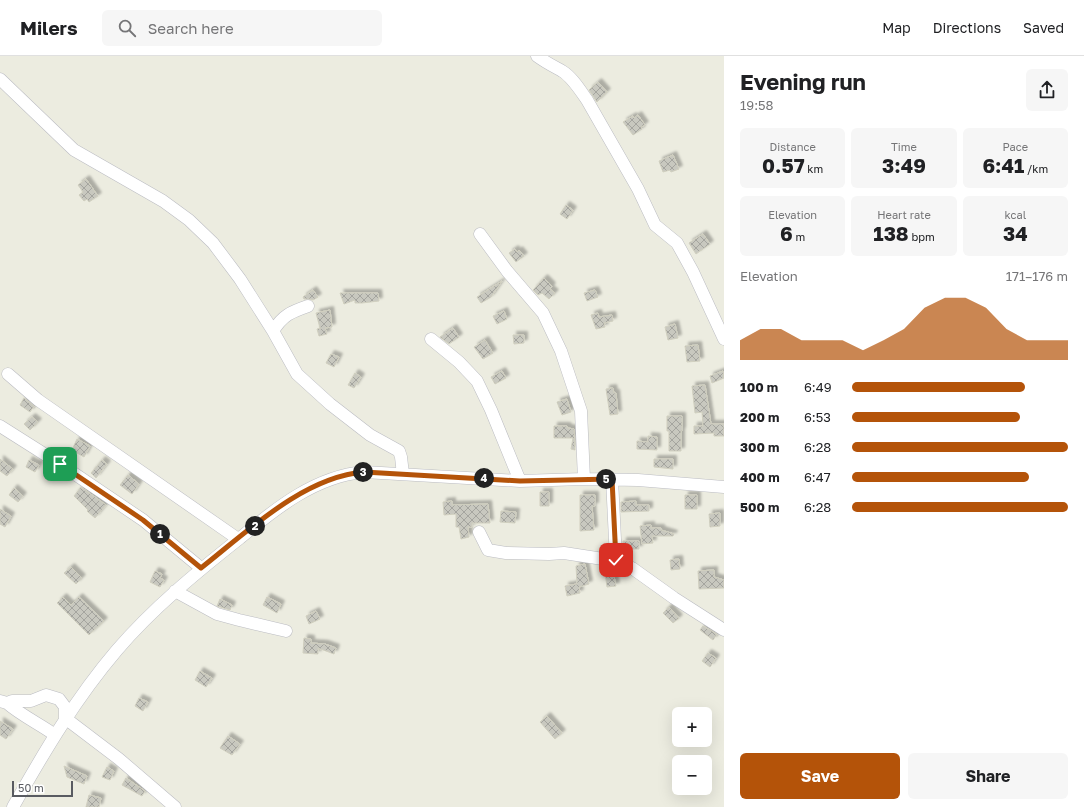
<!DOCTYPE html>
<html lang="en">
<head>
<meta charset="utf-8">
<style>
	body { margin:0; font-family:"Golos Text",sans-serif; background:#f6f6f6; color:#202124; height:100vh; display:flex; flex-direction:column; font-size:15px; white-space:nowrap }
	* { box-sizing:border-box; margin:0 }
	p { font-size:13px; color:#757577 }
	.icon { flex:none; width:22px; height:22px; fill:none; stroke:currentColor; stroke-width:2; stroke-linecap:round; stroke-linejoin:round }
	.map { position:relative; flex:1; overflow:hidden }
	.panel { display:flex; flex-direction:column; background:#fff; width:360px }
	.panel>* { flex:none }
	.fabs { position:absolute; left:672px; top:651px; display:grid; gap:8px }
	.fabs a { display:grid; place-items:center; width:40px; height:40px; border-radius:6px; background:#fff; box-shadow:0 4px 16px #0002; font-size:20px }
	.scale { position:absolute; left:12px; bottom:10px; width:61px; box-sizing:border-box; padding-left:4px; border:2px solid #595b61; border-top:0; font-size:11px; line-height:14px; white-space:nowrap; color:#595b61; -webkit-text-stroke:3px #fff; paint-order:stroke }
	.pin { position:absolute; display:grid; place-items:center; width:34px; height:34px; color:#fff; margin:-17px; border-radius:8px; box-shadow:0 2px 6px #0006 }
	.km { position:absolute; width:20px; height:20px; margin:-10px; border-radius:50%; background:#222; color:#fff; font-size:11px; line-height:20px; text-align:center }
	.round { display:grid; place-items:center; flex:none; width:42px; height:42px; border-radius:6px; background:#f6f6f6 }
	.summary { display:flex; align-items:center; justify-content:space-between; height:68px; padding:0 16px }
	h1 { font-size:22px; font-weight:700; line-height:30px }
	.stats { display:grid; grid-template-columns:repeat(3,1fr); gap:6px; height:68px; padding:4px 16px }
	.stats div { display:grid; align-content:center; border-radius:6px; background:#f6f6f6; text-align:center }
	.stats b { font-size:20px; font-weight:700 }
	.stats small { font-size:11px; font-weight:400 }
	.stats p { font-size:11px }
	.chart { height:112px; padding:8px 16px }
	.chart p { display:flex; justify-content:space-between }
	.chart svg { width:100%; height:72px; margin-top:4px; fill:#b45309; opacity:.7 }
	.action { display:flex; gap:8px; margin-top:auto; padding:8px 16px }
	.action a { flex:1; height:46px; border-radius:6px; background:#b45309; color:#fff; font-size:16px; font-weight:700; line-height:46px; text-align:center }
	.action a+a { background:#f6f6f6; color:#202124 }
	ul { padding:0 16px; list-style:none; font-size:13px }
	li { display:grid; grid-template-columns:64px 48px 1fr; align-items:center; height:30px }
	li i { height:10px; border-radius:5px; background:#b45309 }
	header { display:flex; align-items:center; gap:24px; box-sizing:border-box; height:56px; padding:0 20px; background:#fff; border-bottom:1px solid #e0e0e0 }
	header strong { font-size:19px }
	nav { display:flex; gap:22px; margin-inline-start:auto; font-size:14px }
	.search { width:280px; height:36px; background:#f6f6f6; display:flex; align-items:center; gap:10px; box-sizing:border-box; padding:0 14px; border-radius:6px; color:#757577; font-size:15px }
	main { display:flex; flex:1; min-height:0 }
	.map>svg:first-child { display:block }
</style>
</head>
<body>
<header>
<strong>Milers</strong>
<div class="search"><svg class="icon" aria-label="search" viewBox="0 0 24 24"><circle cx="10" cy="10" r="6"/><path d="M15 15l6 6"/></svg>Search here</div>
<nav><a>Map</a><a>Directions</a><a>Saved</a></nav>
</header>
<main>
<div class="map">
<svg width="724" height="751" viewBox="0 0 724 751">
	<defs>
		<pattern id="building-cross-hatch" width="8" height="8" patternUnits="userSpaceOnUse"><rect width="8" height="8" fill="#c8c8bf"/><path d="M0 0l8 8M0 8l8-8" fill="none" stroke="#a5a59f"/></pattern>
		<filter id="shadow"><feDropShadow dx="3.5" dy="-3.5" stdDeviation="1" flood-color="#0004"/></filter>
	</defs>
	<rect width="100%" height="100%" fill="#ecece0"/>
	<!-- building -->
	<path fill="url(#building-cross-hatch)" stroke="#d0cfbf" filter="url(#shadow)" d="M598,26L607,36L597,46L589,34Z
		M638,59L645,69L641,71L642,73L633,79L623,66L633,60L634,62Z
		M673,99L679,113L671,116L670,114L663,116L659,105Z
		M86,123L98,140L89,146L87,143L84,145L79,139L83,136L78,129Z
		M566,149L573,154L567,163L560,158Z
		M703,178L710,188L696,198L689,187Z
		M515,193L517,196L519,194L524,200L516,206L509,197Z
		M544,222L552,230L550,233L555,237L549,243L542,237L538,239L533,234Z
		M502,225L491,241L481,247L477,241Z
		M313,234L318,241L313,244L309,243H304L303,241Z
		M595,234L598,241L587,245L584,237Z
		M340,237H378L379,245L362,247H355V244L344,248Z
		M330,254L332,271L325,272L327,278L319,280L317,273L321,272H320L316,257Z
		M504,255L507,263L497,268L493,260Z
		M598,257L599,261L612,259L613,265L604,267L605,271L596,273L591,259Z
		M675,268L678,282L668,284L665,271Z
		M453,272L459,281L449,288L440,281Z
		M513,279H524V287L514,288Z
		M485,284L493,297L483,303L474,291Z
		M698,289L700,305L687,306L685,290Z
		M331,298L339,301L334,311L326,307Z
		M502,315L506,322L495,328L491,321Z
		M723,315L724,322L712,327L710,320Z
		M355,317L361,321L354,332L348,329Z
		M705,329L711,368H724V380H714V377L694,378V370H703L702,356L695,357L692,330Z
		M613,332L614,337H616L618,358L610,359L606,333Z
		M24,342L34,350L30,356L20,349Z
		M567,343L571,356L562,359L557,346Z
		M667,360H682V375H681V395H669V375H667Z
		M32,361L38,366L30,374L24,368Z
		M554,370H567L568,372L574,373L575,394L571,393L573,382H554Z
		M648,380L657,381V394L637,393V385L648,386Z
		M77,383L90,390L84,401L72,394Z
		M0,403L13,413L7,420L0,415Z
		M654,403H673V413L654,411Z
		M29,404L39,409L35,416L26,411Z
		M102,404L107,408L96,422L91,417Z
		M128,419L139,428L132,438L120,429Z
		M81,431L106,449L95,462L87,455L88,454L74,440Z
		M14,432L23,440L18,446L9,439Z
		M540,436H549V450H540Z
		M580,439H595V450H592L594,474L580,475Z
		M685,439H697V453H685Z
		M452,445V449L488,448L490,467H472V471H468L469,481L461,483L459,471H456V458L444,459L443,446Z
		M636,445V449H649V455L621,456V446Z
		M0,453L11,460L5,471L0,468Z
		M501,455L516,456L515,467L500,466Z
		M720,457V470L710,471L709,458Z
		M651,469V472H661V474L674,478L673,480H652L653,487L642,488L640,470Z
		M623,485H639V493H623Z
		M679,503L680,513L671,514L670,504Z
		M585,508L589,528L579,531L580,537L567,540L565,530L577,528L576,510Z
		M71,511L82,522L76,528L64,517Z
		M714,514V521L724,524V532L699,533L698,515Z
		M155,515L162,518L160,522L164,524L160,531L150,526Z
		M613,515L616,530L607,531L605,516Z
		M63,541L71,549L79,541L104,565L89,579L57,547Z
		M267,541L281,548L277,557L263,549Z
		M220,543L232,549L230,554L217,550Z
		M669,551L679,562L673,567L663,557Z
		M316,555L320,563L309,568L306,560Z
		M703,570L717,578L713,584L700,574Z
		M304,582L311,583V587L325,588L336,592L334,598L318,592V598L303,597Z
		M708,597L716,602L710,611L702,605Z
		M200,615L212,622L206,631L195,624Z
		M139,642L148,646L143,655L135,650Z
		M547,660L562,677L555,683L540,666Z
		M0,665L13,673L6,683L0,679Z
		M228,680L240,688L232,699L220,692Z
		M64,710L87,720L84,728L67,721Z
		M107,711L114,715L110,724L102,721Z
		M126,722L145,735L142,740L122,729Z
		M89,739L101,742L99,751H86Z"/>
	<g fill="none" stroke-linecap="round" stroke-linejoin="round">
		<!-- minor casing -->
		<g stroke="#bbbcc2" stroke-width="13">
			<path id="minor" d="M537,0C545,6 553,10 562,15C572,21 580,34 587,44L638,133L655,169L677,187L693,216L724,283
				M0,23L74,94L163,145L189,164L213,187L240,223L273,275L297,318L330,348L370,379L399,395L401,401L403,418
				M480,178L507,215L543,257L561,295L581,355L584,423
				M273,275C283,259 291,256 308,250
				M431,283L459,306L477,325L491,354L520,425
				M8,318L38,344L238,483
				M0,370L60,408L143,464L201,512
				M612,423L616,504L632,512L674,542L724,574
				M479,476L488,494L506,497L549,498L564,497L603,503L616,504
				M175,535L217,558L239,564L286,575
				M0,645L7,647L12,645H31L46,639L59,643L65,651V662L119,703L175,751
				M7,647C22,660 40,668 55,679
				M13,751C44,696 76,642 117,594C153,552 197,516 240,482C276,452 316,420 364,416L520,425L584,423L638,424L724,431"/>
		</g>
		<!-- minor -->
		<use href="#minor" stroke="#fff" stroke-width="12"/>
	</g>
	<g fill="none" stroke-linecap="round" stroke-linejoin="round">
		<!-- route casing -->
		<g stroke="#fff" stroke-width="8">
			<path id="route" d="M60,408L143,464L201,512C247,476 303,421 364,416L520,425L612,423L616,504"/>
		</g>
		<!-- route -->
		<use href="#route" stroke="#b45309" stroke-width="5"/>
	</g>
</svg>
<div class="fabs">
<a>+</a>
<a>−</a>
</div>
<div class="scale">50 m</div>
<div class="pin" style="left:60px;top:408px;background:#1e9e55"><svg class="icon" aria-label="arrive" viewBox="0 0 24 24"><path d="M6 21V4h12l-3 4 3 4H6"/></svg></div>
<div class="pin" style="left:616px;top:504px;background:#d93025"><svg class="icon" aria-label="check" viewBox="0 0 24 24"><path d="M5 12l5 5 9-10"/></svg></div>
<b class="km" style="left:160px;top:478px">1</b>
<b class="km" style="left:255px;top:470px">2</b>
<b class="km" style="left:363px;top:416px">3</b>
<b class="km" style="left:484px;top:422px">4</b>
<b class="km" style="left:606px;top:423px">5</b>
</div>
<section class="panel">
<div class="summary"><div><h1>Evening run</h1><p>19:58</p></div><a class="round"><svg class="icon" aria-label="share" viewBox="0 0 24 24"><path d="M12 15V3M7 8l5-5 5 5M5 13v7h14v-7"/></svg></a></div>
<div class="stats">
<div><p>Distance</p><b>0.57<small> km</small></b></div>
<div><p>Time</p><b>3:49</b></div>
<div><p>Pace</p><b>6:41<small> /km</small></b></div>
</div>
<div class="stats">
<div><p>Elevation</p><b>6<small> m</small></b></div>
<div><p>Heart rate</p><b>138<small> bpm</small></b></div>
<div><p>kcal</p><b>34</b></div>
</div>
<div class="chart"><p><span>Elevation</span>171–176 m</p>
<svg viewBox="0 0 160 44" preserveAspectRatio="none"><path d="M0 44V32L10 25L20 25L30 32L40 32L50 32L60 38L70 32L80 25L90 12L100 6L110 6L120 12L130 25L140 32L150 32L160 32V44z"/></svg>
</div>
<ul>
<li><b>100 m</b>6:49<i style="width:80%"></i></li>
<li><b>200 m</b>6:53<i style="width:78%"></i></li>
<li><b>300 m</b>6:28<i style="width:100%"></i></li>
<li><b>400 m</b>6:47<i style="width:82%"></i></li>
<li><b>500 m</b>6:28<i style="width:100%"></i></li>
</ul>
<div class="action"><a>Save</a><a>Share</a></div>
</section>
</main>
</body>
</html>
